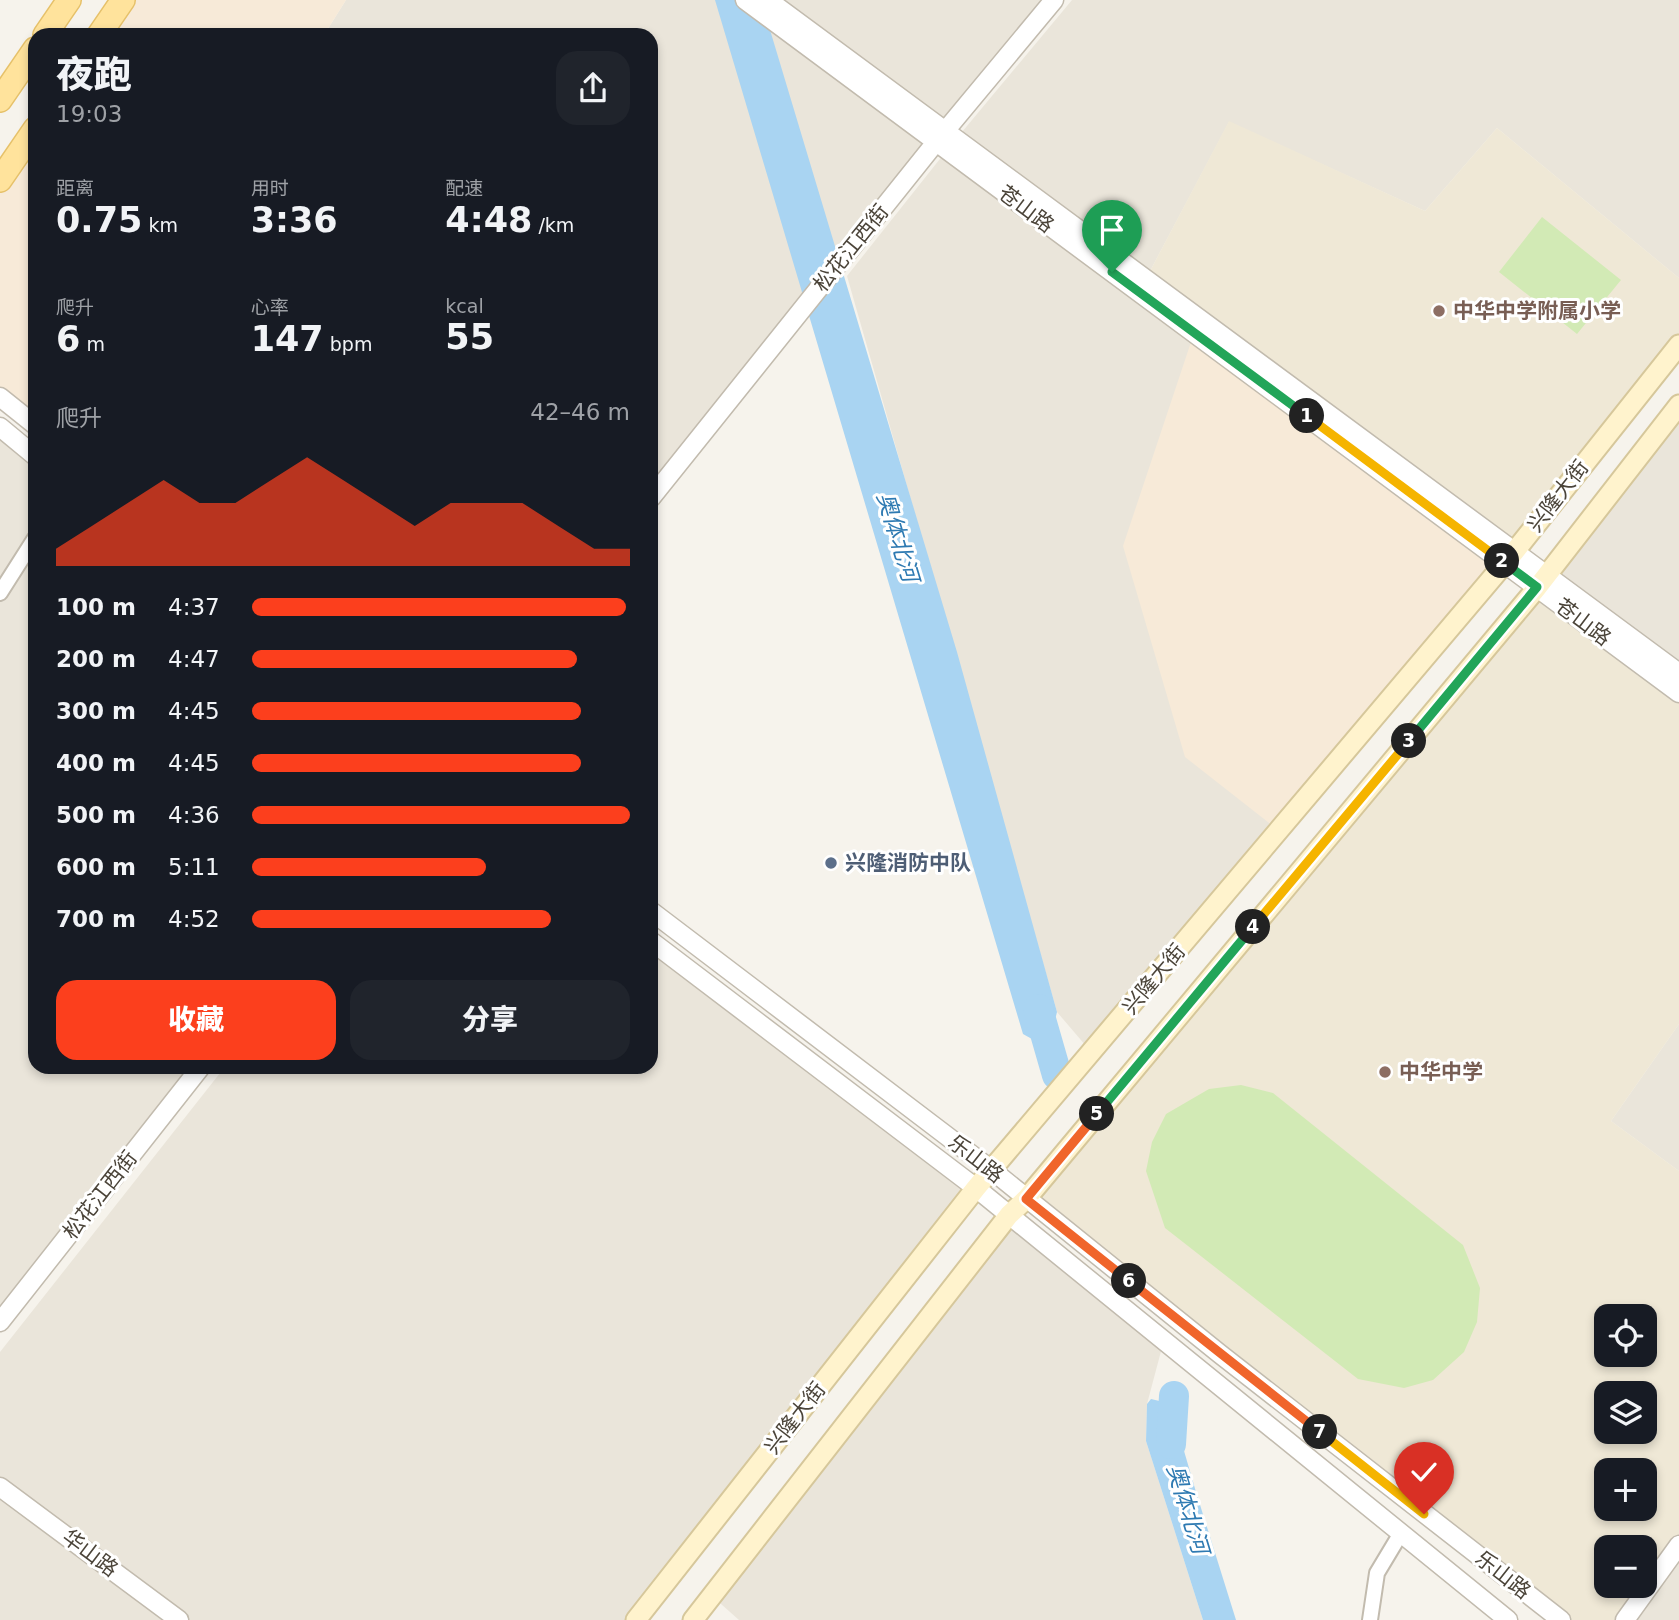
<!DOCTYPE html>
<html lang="zh">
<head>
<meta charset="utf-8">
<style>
	body { margin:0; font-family:"DejaVu Sans","Noto Sans SC",sans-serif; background:#20242c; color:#f1f3f6; height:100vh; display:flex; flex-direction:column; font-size:26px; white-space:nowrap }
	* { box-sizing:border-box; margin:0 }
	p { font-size:23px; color:#9ea1a6 }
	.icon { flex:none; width:38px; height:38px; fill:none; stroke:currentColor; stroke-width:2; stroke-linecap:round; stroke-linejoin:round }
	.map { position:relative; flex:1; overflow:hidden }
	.panel { position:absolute; left:28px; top:28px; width:630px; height:1046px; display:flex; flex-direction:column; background:#171b24; border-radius:21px; box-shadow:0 4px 10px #0003 }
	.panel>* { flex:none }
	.controls { position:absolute; left:1594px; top:1304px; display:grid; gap:14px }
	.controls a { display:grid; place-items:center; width:63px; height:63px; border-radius:14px; background:#171b24; box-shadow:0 4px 10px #0003; font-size:35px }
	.pin { position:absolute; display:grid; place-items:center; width:60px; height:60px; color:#fff; margin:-72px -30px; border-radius:50% 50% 50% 0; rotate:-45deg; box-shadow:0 0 7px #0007 }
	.pin .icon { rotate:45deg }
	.km { position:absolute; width:35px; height:35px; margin:-18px; border-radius:50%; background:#222; color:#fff; font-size:19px; line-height:35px; text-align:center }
	.round { display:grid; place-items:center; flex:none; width:74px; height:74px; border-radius:21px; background:#20242c }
	.overview { display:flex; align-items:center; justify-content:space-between; height:119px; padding:0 28px }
	h1 { font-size:38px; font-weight:800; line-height:52px }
	.stats { display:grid; grid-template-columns:repeat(3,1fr); gap:10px; height:119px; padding:7px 28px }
	.stats div { display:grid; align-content:center }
	.stats b { font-size:35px; font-weight:800 }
	.stats small { font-size:19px; font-weight:400 }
	.stats p { font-size:19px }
	.chart { height:196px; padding:14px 28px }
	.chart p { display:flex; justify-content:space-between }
	.chart svg { width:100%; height:126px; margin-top:7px; fill:#fc3f1d; opacity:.7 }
	.primary-button { display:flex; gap:14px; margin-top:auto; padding:14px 28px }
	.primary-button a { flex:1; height:80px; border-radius:21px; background:#fc3f1d; color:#fff; font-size:28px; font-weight:800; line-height:80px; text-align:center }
	.primary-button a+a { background:#20242c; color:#f1f3f6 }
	ul { padding:0 28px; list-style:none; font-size:23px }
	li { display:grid; grid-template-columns:112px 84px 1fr; align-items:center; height:52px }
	li i { height:18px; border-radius:9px; background:#fc3f1d }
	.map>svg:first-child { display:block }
</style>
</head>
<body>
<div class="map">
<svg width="1679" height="1620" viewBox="0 0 1679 1620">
	<rect width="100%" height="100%" fill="#f6f3ec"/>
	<!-- residential -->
	<path fill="#eae5da" d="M346,0H1053L936,142L651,515V35H324Z
		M1072,0H1679V278L1497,128L1425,211L1229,122L1149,273L957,138Z
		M947,150L1194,333L1278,830L1092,1053L1057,1012L847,276Z
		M1679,404V672L1548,575Z
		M0,427L35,456V1068H200L0,1322Z
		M651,941L976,1188L636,1620H0V1352L224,1068H651Z
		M1679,1024V1171L1611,1121Z
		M1016,1208L1164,1340L1147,1404L1146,1441L1203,1620H739L712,1596Z
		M1679,1545V1620H1625Z"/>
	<!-- commercial -->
	<path fill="#f7ead8" d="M123,0H346L324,35H99Z
		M35,129V425L0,397V180Z
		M1194,333L1505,563L1278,830L1185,757L1123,546Z"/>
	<!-- education -->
	<path fill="#efe8d6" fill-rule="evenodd" d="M1229,121L1425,211L1497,128L1679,278V345L1514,551L1149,273Z
		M1537,587L1679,693V1024L1611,1121L1679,1171V1545L1625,1620H1561L1022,1196ZM1606,1316H1645V1354H1606ZM1606,1393H1645V1432H1606ZM1606,1470H1645V1508H1606ZM1606,1547H1645V1586H1606Z"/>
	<!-- green -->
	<path fill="#d2eab5" d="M1542,217L1621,280L1577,334L1499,272Z
		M1241,1085L1273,1093L1463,1245L1480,1288L1477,1322L1464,1352L1433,1380L1404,1388L1358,1379L1165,1228L1146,1171L1152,1142L1166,1114L1209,1089Z"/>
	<!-- water -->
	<path fill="#a9d4f2" d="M715,0H761L957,652L1057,1012L1048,1048L1023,1034Z
		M1151,1399L1172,1404L1182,1421V1444L1196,1492L1236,1620H1203L1146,1441L1147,1404Z"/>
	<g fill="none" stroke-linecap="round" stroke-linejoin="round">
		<!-- river -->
		<path stroke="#a9d4f2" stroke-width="30" d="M1038,1009L1057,1075
			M1171,1444L1174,1396"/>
		<!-- minor casing -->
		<g stroke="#c2bbae" stroke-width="18">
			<path id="minor" d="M0,593L35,538
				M1370,1620L1377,1573L1401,1533"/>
		</g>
		<!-- tertiary casing -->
		<g stroke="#c2bbae" stroke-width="21">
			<path id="tertiary" d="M745,0L1679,693
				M768,0L1679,673
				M0,397L35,425
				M0,427L35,456
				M651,498L936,142L1054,0
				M651,911L993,1171L1220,1354L1561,1620
				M651,941L976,1188L1508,1620
				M0,1322L200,1068
				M0,1487L179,1620
				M1625,1620L1679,1545"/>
		</g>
		<!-- secondary casing -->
		<g stroke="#d6c79b" stroke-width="23">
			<path id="secondary" d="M636,1620L976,1188L1515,551L1679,345
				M693,1620L1009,1215L1026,1199L1536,589L1679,405"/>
		</g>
		<!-- primary casing -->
		<g stroke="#e6c16a" stroke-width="26">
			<path id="primary" d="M45,35L69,0
				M99,35L123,0
				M0,100L35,49
				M0,180L35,129"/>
		</g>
		<!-- minor -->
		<use href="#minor" stroke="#fff" stroke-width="14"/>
		<!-- tertiary -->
		<use href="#tertiary" stroke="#fff" stroke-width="18"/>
		<!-- secondary -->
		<use href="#secondary" stroke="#fff3cd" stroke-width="19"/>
		<!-- primary -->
		<use href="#primary" stroke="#ffe39c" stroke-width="23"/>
	</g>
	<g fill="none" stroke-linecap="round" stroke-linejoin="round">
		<!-- split-1 casing -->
		<g stroke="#fff" stroke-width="14">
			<path id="split-1" d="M1112,272L1307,416"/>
		</g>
		<!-- split-2 casing -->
		<g stroke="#fff" stroke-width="14">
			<path id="split-2" d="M1307,416L1502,561"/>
		</g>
		<!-- split-3 casing -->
		<g stroke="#fff" stroke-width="14">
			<path id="split-3" d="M1409,741L1537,587L1502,561"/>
		</g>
		<!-- split-4 casing -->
		<g stroke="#fff" stroke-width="14">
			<path id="split-4" d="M1253,927L1409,741"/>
		</g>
		<!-- split-5 casing -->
		<g stroke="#fff" stroke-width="14">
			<path id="split-5" d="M1097,1114L1253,927"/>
		</g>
		<!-- split-6 casing -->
		<g stroke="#fff" stroke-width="14">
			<path id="split-6" d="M1097,1114L1026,1199L1129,1281"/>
		</g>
		<!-- split-7 casing -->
		<g stroke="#fff" stroke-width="14">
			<path id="split-7" d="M1129,1281L1320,1432"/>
		</g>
		<!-- split-8 casing -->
		<g stroke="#fff" stroke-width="14">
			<path id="split-8" d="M1320,1432L1424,1514"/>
		</g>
		<!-- split-1 -->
		<use href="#split-1" stroke="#22a559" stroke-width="9"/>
		<!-- split-2 -->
		<use href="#split-2" stroke="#f5b400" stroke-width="9"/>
		<!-- split-3 -->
		<use href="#split-3" stroke="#22a559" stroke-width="9"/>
		<!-- split-4 -->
		<use href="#split-4" stroke="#f5b400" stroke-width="9"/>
		<!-- split-5 -->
		<use href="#split-5" stroke="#22a559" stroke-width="9"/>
		<!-- split-6 -->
		<use href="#split-6" stroke="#f0652b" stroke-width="9"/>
		<!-- split-7 -->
		<use href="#split-7" stroke="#f0652b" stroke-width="9"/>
		<!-- split-8 -->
		<use href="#split-8" stroke="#f5b400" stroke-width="9"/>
	</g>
	<!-- markers -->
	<g fill="#8d6e63" stroke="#fff" stroke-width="2.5">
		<circle cx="1439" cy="311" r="7"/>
		<circle cx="1385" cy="1072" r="7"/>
	</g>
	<circle fill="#5c6f8a" stroke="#fff" stroke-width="2.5" cx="831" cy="863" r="7"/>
	<g text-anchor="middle" stroke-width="6" stroke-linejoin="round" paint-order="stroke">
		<!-- street labels -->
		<g font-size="21" fill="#4b4439" stroke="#fff">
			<text transform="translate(1026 209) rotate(37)" y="7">苍山路</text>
			<text transform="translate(851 248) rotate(-51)" y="7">松花江西街</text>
			<text transform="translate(1558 496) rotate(-52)" y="7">兴隆大街</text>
			<text transform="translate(1583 622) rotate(37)" y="7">苍山路</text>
			<text transform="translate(1154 979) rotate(-50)" y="7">兴隆大街</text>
			<text transform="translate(976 1159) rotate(38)" y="7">乐山路</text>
			<text transform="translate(100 1195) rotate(-52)" y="7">松花江西街</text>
			<text transform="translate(795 1418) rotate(-52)" y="7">兴隆大街</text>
			<text transform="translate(90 1553) rotate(37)" y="7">华山路</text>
			<text transform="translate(1503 1575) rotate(38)" y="7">乐山路</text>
		</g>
		<!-- education labels -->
		<g font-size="21" font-weight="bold" fill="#785e54" stroke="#fff" text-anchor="start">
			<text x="1453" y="318">中华中学附属小学</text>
			<text x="1399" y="1079">中华中学</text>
		</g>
		<!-- service labels -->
		<g font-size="21" font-weight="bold" fill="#4e5e75" stroke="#fff" text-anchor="start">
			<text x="845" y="870">兴隆消防中队</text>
		</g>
		<!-- water labels -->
		<g font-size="23" font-style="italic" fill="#2e7ab2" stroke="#fff">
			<text transform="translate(898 537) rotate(73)" y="8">奥体北河</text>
			<text transform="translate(1188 1509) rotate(73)" y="8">奥体北河</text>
		</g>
	</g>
</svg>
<div class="controls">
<a><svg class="icon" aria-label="locate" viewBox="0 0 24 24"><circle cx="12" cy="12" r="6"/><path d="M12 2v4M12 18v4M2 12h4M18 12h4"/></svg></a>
<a><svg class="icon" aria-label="layers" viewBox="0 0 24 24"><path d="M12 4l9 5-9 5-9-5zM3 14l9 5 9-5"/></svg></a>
<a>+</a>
<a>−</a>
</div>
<div class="pin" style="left:1112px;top:272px;background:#1e9e55"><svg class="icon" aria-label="arrive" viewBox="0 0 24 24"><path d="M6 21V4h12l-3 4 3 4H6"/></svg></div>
<div class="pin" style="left:1424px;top:1514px;background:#d93025"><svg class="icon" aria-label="check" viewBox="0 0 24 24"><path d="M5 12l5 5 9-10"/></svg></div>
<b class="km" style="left:1307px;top:416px">1</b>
<b class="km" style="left:1502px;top:561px">2</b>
<b class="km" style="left:1409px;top:741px">3</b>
<b class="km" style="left:1253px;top:927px">4</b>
<b class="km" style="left:1097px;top:1114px">5</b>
<b class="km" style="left:1129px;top:1281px">6</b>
<b class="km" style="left:1320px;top:1432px">7</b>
<section class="panel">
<div class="overview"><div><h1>夜跑</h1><p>19:03</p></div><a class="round"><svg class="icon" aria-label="share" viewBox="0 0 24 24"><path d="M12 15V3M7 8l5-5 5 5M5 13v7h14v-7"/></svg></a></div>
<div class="stats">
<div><p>距离</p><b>0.75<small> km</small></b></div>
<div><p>用时</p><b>3:36</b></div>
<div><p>配速</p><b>4:48<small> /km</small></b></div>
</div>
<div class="stats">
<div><p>爬升</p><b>6<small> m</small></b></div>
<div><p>心率</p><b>147<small> bpm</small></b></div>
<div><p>kcal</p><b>55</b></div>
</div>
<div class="chart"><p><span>爬升</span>42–46 m</p>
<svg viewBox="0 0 160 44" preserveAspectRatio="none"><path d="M0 44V38L10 30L20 22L30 14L40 22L50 22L60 14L70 6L80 14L90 22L100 30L110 22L120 22L130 22L140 30L150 38L160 38V44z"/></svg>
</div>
<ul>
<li><b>100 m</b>4:37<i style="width:99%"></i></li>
<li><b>200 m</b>4:47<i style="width:86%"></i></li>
<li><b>300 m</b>4:45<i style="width:87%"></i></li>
<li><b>400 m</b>4:45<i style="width:87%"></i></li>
<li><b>500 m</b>4:36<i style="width:100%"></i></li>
<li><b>600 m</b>5:11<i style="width:62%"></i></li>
<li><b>700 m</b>4:52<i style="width:79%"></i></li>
</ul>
<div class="primary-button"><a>收藏</a><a>分享</a></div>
</section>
</div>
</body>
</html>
